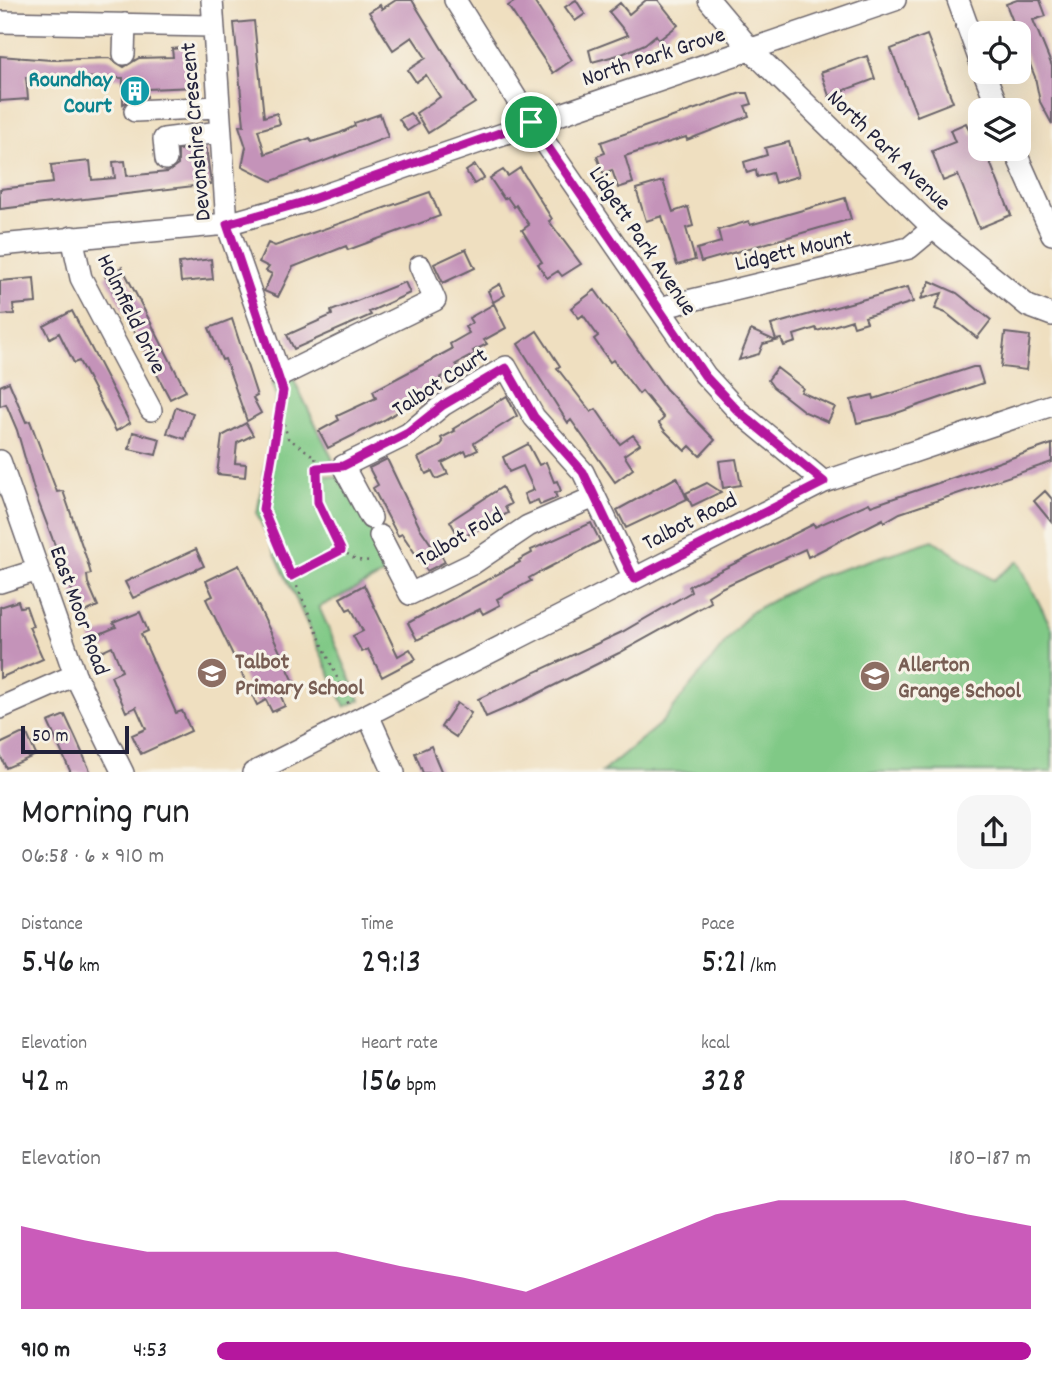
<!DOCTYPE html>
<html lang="en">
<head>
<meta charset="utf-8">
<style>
	body { margin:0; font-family:Dekko,sans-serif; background:#f6f6f6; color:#202124; height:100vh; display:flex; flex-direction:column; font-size:26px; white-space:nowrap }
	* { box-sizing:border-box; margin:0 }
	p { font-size:23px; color:#757577 }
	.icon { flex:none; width:38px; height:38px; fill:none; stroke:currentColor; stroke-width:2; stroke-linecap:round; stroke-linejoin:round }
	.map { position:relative; height:772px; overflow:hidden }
	.drawer { display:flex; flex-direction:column; background:#fff; flex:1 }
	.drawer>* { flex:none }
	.controls { position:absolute; left:968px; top:21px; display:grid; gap:14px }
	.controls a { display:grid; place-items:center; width:63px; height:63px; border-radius:14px; background:#fff; box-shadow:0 7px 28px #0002; font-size:35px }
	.scale { position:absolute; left:21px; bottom:18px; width:108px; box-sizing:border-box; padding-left:7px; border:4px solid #22223b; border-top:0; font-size:19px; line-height:24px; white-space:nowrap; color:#22223b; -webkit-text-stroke:5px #f7f3e8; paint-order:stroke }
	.pin { position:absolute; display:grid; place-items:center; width:60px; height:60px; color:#fff; margin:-30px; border:4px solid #fff; border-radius:50%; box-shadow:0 2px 7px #0007 }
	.round { display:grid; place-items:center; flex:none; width:74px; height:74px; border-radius:21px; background:#f6f6f6 }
	.overview { display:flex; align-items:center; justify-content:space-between; height:119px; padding:0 21px }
	h1 { font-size:38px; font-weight:600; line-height:52px }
	.stats { display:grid; grid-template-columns:repeat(3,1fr); gap:10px; height:119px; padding:7px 21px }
	.stats div { display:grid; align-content:center }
	.stats b { font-size:35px; font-weight:600 }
	.stats small { font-size:19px; font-weight:400 }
	.stats p { font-size:19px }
	.chart { height:196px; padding:14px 21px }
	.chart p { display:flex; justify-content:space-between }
	.chart svg { width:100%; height:126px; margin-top:7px; fill:#b5179e; opacity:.7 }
	ul { padding:0 21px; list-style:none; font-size:23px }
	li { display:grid; grid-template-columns:112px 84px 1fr; align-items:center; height:52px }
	li i { height:18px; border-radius:9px; background:#b5179e }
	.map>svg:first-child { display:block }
</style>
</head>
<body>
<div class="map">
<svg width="1052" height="773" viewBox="0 0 1052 773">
	<rect width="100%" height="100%" fill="#f7f3e8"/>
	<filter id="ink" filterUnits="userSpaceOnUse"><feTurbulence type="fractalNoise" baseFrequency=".0143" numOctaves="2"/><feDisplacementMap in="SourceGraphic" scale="14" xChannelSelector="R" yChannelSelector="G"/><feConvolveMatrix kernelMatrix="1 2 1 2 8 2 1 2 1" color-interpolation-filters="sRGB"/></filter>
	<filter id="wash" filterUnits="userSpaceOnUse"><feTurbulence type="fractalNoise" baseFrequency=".00686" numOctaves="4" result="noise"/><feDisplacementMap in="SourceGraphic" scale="28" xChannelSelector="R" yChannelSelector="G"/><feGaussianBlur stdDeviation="1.57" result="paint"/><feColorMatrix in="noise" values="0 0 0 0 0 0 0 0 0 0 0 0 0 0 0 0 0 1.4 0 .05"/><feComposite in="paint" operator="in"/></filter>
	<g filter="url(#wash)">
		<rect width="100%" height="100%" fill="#efdfc0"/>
		<!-- green -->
		<path fill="#80c986" stroke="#517660" stroke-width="2" d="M292,376L334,462H324L320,466L324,475L344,478L393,570L319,607L360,700L345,707L257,514L277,396L272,383Z
			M933,540L993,580L1018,561L1052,629V772H602L661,723L749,613L814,578Z"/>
		<g id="blocks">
			<!-- building -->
			<path fill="#c493b9" d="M396,0H412L475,103L428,133L416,113L440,97L426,75L416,82L408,70L426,58L412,37L393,50L369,12L380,5L382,9Z
				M517,0H533L572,60L553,73L508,6Z
				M576,0L585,14L575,21L565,7Z
				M646,0H658L678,25L659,40L656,35L645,44L622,54L592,62L589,50L628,35L609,12L620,3L629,14Z
				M1017,0H1040L1046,16L1033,20L1052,66V124L1040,102L1035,77L1006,4Z
				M254,21L264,117L277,113L280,124L258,130L265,154L310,138L312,142L340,133L355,126L354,123L380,114L388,137L272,181L242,166L246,147L239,126L244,125L234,23Z
				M927,35L953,102L917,116L891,49Z
				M191,47L195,87L147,89V97L134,98L123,104V78L26,77L28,99L0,101V56L51,60L109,58L124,67L139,58L173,57L172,49Z
				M867,56L875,79L829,96L821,72Z
				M741,93H748L752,104L745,106L749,116L687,140L686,137L625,156L633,183L618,188L612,170L603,173L597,156L605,153L601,142Z
				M410,113L418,124L407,131L399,119Z
				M966,123L971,135L980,131V149H993L998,159L990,162L1011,215L979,228L958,175L943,181L932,151L955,142L950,130Z
				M789,142L799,176L775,183L772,173L757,177L756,170L747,173L744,162L767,155L765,148Z
				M206,147L211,184L0,209V189L53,183L51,165L90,161L92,180L115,178L113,162L125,161L127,176L168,172L178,165V150Z
				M475,165L484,178L474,184L466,171Z
				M520,168L552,219L549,221L581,264L562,276L558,271L547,278L538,264L542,262L522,230L529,225L516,205L514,207L507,197L504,199L490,178L503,170L508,176Z
				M663,181L673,212L688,207L693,226L686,228L695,260L677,265L662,216L646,221L636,189Z
				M430,192L440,216L348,250L346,246L293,267L278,297L264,291L272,274L266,271L269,267L259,262L268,243L275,246Z
				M845,198L851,219L701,262L697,249L721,242L718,230L749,221L750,225Z
				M466,249L475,268L443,283L434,264Z
				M211,259L213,279L181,282L179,263Z
				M122,267L186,391L170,399L105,276Z
				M34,278L36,303L13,305L14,314L0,315V281Z
				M930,281L957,293L991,320L977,338L946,313L935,309L942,293L921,299Z
				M405,282L410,293L369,312L371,315L294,349L287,335L332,315L331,311Z
				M500,284L505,295L493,302L488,291Z
				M908,287L913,302L865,317L867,322L854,326L852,320L817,331L816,328L794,335L796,342L784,346L781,339L776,340L771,325Z
				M595,290L666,389L715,440L700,456L690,446L685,451L665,431L659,423L664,418L642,391L639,394L613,360L610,362L594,339L598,336L583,315L579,318L571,308Z
				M494,304L506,328L484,340L487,344L473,351L475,354L456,364L459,368L440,378L442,383L402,405L404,408L384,420L328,448L319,431L339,420L337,416L376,398L373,391L452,349L450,344L469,333L465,327L472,323L469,318Z
				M72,311L130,423L116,431L79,361L74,363L59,333L50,338L44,326Z
				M232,319L257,396L253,398L261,413L247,421L225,359L222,360L209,328Z
				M751,330L776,341L763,344L759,354L739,360Z
				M537,331L560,366L557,368L591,412L596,409L620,444L633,435L640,444L624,455L633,469L615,482L571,420L568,423L518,344Z
				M1005,333L1030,336L1026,370L1001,367Z
				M973,367H978L983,383L888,416L857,423L851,400L873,395L874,399Z
				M777,368L803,388L801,392L835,407L828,422L805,412L773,387L768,380Z
				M9,382L26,422L30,421L57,492L63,491L86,557L91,574L87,575L88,583L98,606L81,614L34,490L17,430L6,404L0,406V386Z
				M507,396L517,416L474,443L478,450L467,455L465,451L442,463L448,474L436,479L432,471L426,474L418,458L439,447L443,442L441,438L455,431L453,429Z
				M176,407L193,413L185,439L167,433Z
				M246,423L253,435L237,443L235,463L246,464L245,477L217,474L222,436Z
				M133,432L160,439L156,455L129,449Z
				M528,444L539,465L546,462L554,482L557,481L561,491L555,493L557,498L540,505L538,500L528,504L524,494L534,490L523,466L509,472L503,457Z
				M1052,444V462L900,513L884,522L883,519L808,557L805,549L721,588L708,596L711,602L619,653L523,701L486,717L478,699L622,632L691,592L689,586L814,524L815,527L869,503L871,506Z
				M387,459L420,528L433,547L436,545L445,562L427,571L402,534L398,536L373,488L378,485L369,468Z
				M736,459L741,485L723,488L719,461Z
				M677,477L687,499L626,528L617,510Z
				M707,483L721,492L692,506L686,493Z
				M502,487L511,504L505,507L508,513L460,539L450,521Z
				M1045,491L1052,499V523L1034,501Z
				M591,523L600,541L538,573L529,578L531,581L497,599L500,605L483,614L480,609L417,640L408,623L520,562L519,560L532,553L531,550Z
				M196,549L204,566L133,598L125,582Z
				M239,565L296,686L280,694L285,706L272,712L266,700L257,705L206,599L213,596L206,581Z
				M364,585L398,656L410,649L416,659L382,677L368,649L362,652L353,636L363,631L351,608L347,610L340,598Z
				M18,601L20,607L26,606L33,626L29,627L43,659L0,678V607Z
				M140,612L148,631L141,634L176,713L182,711L191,731L141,754L132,735L146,729L136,707L126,712L111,676L122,671L112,646L97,653L90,638L116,627L113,623Z
				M457,703L471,713L456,737L441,727Z
				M65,715L77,741L91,773H71L48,722Z
				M21,734H27L36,755L6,768L0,755V744Z
				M431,746L436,759L442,773H423L415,753Z"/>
		</g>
	</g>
	<g filter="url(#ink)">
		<use href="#blocks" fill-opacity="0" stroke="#6a646a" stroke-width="2"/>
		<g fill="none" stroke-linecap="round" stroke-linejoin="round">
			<!-- minor casing -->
			<g stroke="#6a646a" stroke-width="24">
				<path id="minor" d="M212,0L227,224L280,376L435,300L420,266
					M455,0L531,122L705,375L738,411L824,482
					M709,0L751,50L933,228L1028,306L1052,315
					M958,0L980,61
					M0,22L211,26
					M124,54L125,24
					M984,72L999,110
					M135,111L218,107
					M1014,149L1052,234
					M166,159L164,139L220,132
					M72,237L81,278L151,410
					M0,245L227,224L304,202L895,0
					M659,308L909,248L933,228
					M0,461L75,675L123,773
					M371,518L343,466L408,434L443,405L506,367L534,417L583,472L634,578
					M380,536L410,594L472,564L528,526L594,497
					M0,582L38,570
					M0,708L75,675
					M368,715L394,773
					M253,773L824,482L1052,405"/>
			</g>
			<!-- path -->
			<path stroke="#6a646a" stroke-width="2.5" stroke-dasharray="2 5" stroke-linecap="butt" d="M283,392L263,509L349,705
				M282,417L288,438L315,457L317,468
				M341,550L357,560L373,561
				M291,576L341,550C333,534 314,509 315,491C316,482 318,477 317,468L326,467"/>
			<!-- minor -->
			<use href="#minor" stroke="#fff" stroke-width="21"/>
		</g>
	</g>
	<g fill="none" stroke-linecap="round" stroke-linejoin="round" filter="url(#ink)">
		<!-- route casing -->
		<g stroke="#fff" stroke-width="14">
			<path id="route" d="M531,122L705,376L738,411L824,482L634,579L583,472L534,417L506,368L443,405L408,433L343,466L317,468L318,502L341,550L291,576L263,509L283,391L227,224L304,202Z"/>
		</g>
		<!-- route -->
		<use href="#route" stroke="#b5179e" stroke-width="9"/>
	</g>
	<!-- icons -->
	<defs>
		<g id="building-disc" transform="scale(1.575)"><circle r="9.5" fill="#0f9aa8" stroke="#f7f3e8"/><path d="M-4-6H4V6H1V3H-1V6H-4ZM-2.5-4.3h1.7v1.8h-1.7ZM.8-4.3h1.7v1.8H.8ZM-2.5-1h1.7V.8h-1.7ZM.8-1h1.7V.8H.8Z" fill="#fff"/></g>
		<g id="school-disc" transform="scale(1.575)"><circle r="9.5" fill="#8d6e63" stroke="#f7f3e8"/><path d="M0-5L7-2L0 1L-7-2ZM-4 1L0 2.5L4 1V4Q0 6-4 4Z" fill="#fff"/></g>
	</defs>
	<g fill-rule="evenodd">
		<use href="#building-disc" x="135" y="91"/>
		<use href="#school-disc" x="212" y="673"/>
		<use href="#school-disc" x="875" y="676"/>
	</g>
	<g text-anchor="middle" stroke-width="6" stroke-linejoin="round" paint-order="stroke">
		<!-- street labels -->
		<g font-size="23" fill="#22223b" stroke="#f7f3e8">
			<text transform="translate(653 55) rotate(-18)" y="8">North Park Grove</text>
			<text transform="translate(194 132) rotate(-95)" y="8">Devonshire Crescent</text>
			<text transform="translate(890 149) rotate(44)" y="8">North Park Avenue</text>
			<text transform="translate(644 240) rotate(56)" y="8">Lidgett Park Avenue</text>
			<text transform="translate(793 249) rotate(-13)" y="8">Lidgett Mount</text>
			<text transform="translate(133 313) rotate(64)" y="8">Holmfield Drive</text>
			<text transform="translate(439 381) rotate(-33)" y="8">Talbot Court</text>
			<text transform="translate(689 520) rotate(-27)" y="8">Talbot Road</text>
			<text transform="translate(459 536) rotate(-30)" y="8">Talbot Fold</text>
			<text transform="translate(81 610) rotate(70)" y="8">East Moor Road</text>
		</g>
		<!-- culture labels -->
		<g font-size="23" font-weight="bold" fill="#0d838f" stroke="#f7f3e8" text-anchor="end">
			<text x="112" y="86">Roundhay<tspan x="112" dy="26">Court</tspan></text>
		</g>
		<!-- education labels -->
		<g font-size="23" font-weight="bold" fill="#785e54" stroke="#f7f3e8" text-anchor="start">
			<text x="235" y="668">Talbot<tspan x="235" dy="26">Primary School</tspan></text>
			<text x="898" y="671">Allerton<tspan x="898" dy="26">Grange School</tspan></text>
		</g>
	</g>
</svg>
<div class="controls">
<a><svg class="icon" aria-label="locate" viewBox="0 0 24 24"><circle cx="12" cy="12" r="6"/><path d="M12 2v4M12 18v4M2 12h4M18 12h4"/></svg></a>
<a><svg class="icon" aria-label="layers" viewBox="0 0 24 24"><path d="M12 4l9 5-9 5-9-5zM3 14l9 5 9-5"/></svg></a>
</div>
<div class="scale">50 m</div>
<div class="pin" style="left:531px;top:122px;background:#1e9e55"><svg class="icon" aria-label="arrive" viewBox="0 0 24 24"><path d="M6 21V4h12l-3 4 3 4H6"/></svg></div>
</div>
<section class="drawer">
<div class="overview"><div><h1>Morning run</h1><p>06:58 · 6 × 910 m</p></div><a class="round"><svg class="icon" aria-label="share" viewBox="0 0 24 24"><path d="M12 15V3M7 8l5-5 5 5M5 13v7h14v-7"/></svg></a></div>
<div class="stats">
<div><p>Distance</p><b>5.46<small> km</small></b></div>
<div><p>Time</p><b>29:13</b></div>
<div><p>Pace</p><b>5:21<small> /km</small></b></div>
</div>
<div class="stats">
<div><p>Elevation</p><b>42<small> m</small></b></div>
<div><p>Heart rate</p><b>156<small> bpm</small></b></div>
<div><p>kcal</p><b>328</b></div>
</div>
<div class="chart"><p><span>Elevation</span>180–187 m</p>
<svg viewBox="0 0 160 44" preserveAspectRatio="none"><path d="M0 44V15L10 20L20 24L30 24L40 24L50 24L60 29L70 33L80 38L90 29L100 20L110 11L120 6L130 6L140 6L150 11L160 15V44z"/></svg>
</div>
<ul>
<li><b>910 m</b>4:53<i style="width:100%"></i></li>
</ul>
</section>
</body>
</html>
